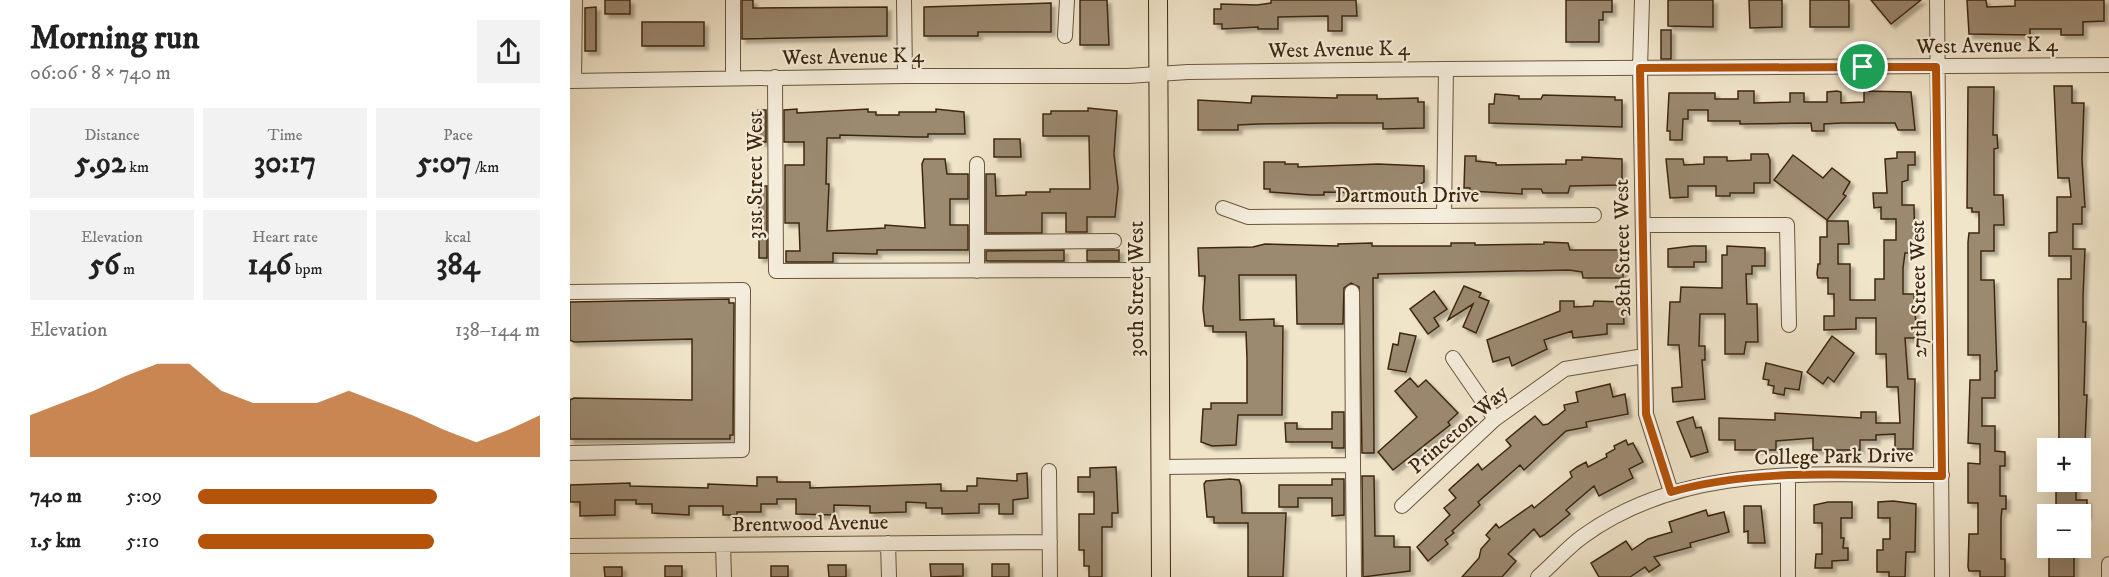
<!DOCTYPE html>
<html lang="en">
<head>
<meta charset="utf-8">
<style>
	body { margin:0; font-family:"IM FELL DW Pica",serif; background:#f2f2f2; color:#222; height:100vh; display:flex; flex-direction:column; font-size:22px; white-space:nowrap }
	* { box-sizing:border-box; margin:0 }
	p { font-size:20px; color:#767676 }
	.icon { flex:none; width:33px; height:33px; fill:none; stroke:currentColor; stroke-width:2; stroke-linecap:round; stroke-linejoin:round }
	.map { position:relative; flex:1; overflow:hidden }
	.drawer { display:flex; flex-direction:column; background:#fff; width:570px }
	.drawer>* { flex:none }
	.fabs { position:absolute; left:1467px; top:438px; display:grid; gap:12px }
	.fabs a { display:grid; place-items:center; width:54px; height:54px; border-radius:0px; background:#fff; box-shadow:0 6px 24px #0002; font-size:30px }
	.pin { position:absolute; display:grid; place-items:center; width:51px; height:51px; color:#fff; margin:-26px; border:3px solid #fff; border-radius:50%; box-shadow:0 2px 6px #0007 }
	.round { display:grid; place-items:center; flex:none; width:63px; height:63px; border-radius:0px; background:#f2f2f2 }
	.overview { display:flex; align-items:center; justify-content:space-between; height:102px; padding:0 30px }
	h1 { font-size:33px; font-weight:800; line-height:45px }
	.figures { display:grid; grid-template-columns:repeat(3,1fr); gap:9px; height:102px; padding:6px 30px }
	.figures div { display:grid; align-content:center; border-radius:0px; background:#f2f2f2; text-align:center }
	.figures b { font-size:30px; font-weight:800 }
	.figures small { font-size:16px; font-weight:400 }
	.figures p { font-size:16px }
	.chart { height:168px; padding:12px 30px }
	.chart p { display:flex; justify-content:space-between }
	.chart svg { width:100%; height:108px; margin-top:6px; fill:#b45309; opacity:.7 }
	ul { padding:0 30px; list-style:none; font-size:20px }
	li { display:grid; grid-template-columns:96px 72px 1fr; align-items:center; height:45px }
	li i { height:15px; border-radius:8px; background:#b45309 }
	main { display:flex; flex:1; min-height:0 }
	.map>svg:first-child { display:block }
</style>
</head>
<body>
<main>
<section class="drawer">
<div class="overview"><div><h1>Morning run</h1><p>06:06 · 8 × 740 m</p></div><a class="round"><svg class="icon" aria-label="share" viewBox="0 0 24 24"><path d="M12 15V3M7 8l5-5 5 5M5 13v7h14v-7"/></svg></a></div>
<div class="figures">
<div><p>Distance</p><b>5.92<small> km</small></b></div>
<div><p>Time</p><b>30:17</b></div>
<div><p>Pace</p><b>5:07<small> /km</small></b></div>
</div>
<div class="figures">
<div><p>Elevation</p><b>56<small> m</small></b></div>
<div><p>Heart rate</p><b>146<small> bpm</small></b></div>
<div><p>kcal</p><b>384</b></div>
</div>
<div class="chart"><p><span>Elevation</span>138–144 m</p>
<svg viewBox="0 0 160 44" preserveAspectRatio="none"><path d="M0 44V27L10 22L20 17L30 11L40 6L50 6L60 17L70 22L80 22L90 22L100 17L110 22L120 27L130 33L140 38L150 33L160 27V44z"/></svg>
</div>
<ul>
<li><b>740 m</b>5:09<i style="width:70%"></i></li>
<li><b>1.5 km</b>5:10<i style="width:69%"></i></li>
</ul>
</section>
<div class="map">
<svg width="1539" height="577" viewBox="0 0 1539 577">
	<defs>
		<filter id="shadow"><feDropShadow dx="4" dy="4" stdDeviation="1.5" flood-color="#0004"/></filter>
	</defs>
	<rect width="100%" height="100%" fill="#f0e4c9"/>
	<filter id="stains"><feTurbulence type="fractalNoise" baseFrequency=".00333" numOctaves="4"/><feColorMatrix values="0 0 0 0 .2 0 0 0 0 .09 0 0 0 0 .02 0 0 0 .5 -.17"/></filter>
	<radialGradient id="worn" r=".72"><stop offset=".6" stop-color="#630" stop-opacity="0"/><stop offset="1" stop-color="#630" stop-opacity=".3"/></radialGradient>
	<!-- building -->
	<path fill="#9b896f" stroke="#3e270e" stroke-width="1.5" filter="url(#shadow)" d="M35,0H60V14H35Z
		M172,0H183V8L317,7V36L172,39Z
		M510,0H537L539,45H510Z
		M701,0H786L787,16H772V31H758V16L708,17V29H688V27L652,29V24H644V9H651V4L687,5L701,3Z
		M996,0H1042V12H1033V20H1029V42H996Z
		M1098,0H1143V27L1098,26Z
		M1179,0H1212V27L1180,28Z
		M1240,0H1279V27H1240Z
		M1301,0H1351L1321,24Z
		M1397,0H1416L1417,7L1445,6V0H1534V21L1513,22V35H1491V29H1460V35L1399,34Z
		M481,3V32H408V36H354V7Z
		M26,7V51H15V8Z
		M72,22H134V46H72Z
		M1091,30H1101V59H1091Z
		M1484,86H1502V103H1514L1512,160L1515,207H1512V224H1503V249H1515L1513,298V322H1516L1514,395H1517L1515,443H1489L1488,279H1501V256H1479V233L1487,232V197H1501L1499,178H1488Z
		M1398,87H1424L1423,135H1427L1428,148L1424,149V195H1433L1434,225H1424V251H1411V280H1424L1427,371H1425V398H1412V426H1425V451L1435,452V466H1430V496H1436V509H1432L1431,518V559H1435V577H1410V571H1399L1398,567L1399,534H1408V503H1398V463L1410,464V444L1398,443L1400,380H1410V355H1398V242L1399,233H1409V212H1402V208H1397Z
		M1168,91H1184V103L1220,102V93H1234V102H1257V92L1267,91L1271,92V103L1294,102V91L1341,92L1345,130H1328L1325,123H1271L1254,124V131H1242L1241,123L1170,124V121H1138V110H1118V119H1113L1112,140H1100V131H1097L1099,93H1145V99H1168Z
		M925,94L949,96V99H971L973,95L1045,97V100H1052V127L919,123V104H924Z
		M767,95H807V99L848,98V102H854V128L813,129V123H761L688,124L668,125V130H628V100L681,103L682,96L767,98Z
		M518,108L547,111L544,154L548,188L545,217H517V232H496V213H472V233H416V174H425L426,196L456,195V192H480V189H520L519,136H473V114H481V111H518Z
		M227,109V113L298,109V112H306V115H329V112H366V109L394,112L395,134H358V137H345L270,135V138H257L256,184H259L257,231L315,228V225L355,228L352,164L354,159H375L377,174H398V199H380V225H398V250H307V254L263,253V262H216V251H230L229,223H215V165H234V142H214V110Z
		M188,110H196V142H188Z
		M424,139H450L451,157H424Z
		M1327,152H1345V165H1338V180L1332,182V205H1344L1345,253H1335L1333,268V294H1344L1346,325V338H1335L1338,379H1345L1343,449H1325V434L1306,435V440H1290V450H1243V438L1206,441V450H1165V440H1149V418L1205,420V413L1291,418V412H1306V423H1330L1328,387H1317L1316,354H1306V318H1286V329L1254,330V316H1264V294H1258V278H1248L1247,274L1248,264H1250V237H1257V221H1278L1279,244H1268V264H1280V300H1305V279H1314V240H1326V219H1311V207L1304,208L1303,193H1317L1315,159L1327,158Z
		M1181,154H1198L1200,160V183H1184V193H1160V196H1146V186H1118V197L1100,198L1096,159H1113L1114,165L1134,164V157H1157V161L1181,160Z
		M1223,155L1253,178L1262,168L1280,182L1273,194L1276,196L1257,220L1204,180Z
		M895,156H906V161L926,163V165L996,164V160H1012V157L1052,159V185L1000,186L998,193H973L971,189H952V194L900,191V188H894Z
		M694,162H715V164H728V167L808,164L854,166V182L848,185L847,194L754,192V195H741L700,192V189H694Z
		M189,186H197V258H189Z
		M974,242L998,243L1000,250H1053V278H1013L1012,272L999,270L808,274V278H803L804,453H792L789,287L781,283L774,288L773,324H727L726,275H669L670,320L704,319V326H713L712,415H668L666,445L642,446L631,442L633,409H641V403H677V359L676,332H643V326H635L633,309L635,276H629L628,248L683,247L695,244L768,246V244L802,243V246H881V243H905V245L974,244Z
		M1122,246H1136V262H1124V267H1098V249Z
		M1157,246L1195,248V266H1182V274H1176L1177,304H1187L1188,342H1176L1174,354H1155V314H1130L1129,346H1135V360H1132L1135,399L1103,402L1102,388L1112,387L1109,345H1098L1100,302H1110L1111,287L1152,288V255H1157Z
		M494,250V261H416V251Z
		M517,250H549V261H517Z
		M894,286L911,293L909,297L919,301L906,333L893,327L903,304L878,320Z
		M864,291L877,309L864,318L869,326L858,334L840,309Z
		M159,299V303H164L163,435H160V439H0V400L4,398L122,400V339L4,342L0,340V302Z
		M990,301H1004V307L1023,306L1024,301L1053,302L1054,324H1037V334L1003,338L1002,331L974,340L977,349L942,366L939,357L923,362L917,340L990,311Z
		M830,333L846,336L836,372L818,369L823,344L828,345Z
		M1262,336L1284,353L1264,382L1258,377L1253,384L1237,372Z
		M1196,363L1232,372L1229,390L1215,388L1214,395L1203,393L1204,386L1198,385L1199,380L1193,379Z
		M840,378L848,387L856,380L888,413L878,422L880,425L823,470L808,452L847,417L825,391Z
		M1040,384L1043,397L1055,394L1058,414L1016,422L1017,427L996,431L954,470L950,465L908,502L910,505L882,531L884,533L875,540L878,544L858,561L847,547L880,515L874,508L886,498L879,490L882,487L908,464L912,470L941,446L936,440L965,416L973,425L978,424L995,410L994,405L1008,402L1006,392Z
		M762,412H774V448H762V442H716L715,423H727V429H762Z
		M1123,417L1126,428L1131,427L1138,452L1121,457L1107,422Z
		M1056,440L1058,445L1063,443L1073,462L1059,469L1063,478L1029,496L1024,486L996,510L1000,514L974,535L970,537L964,529L938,554L946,561L932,577H892L909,558L911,549L920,539L916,535L926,524L929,528L962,505L964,508L1002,477L1000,472L1007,467L1016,462L1018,467L1037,457L1036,454L1045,449L1044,446Z
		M546,467L548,513H542V527H532V577H519V566H514V550H509V514H524V492H508V477H520V468Z
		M457,473L458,498L443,500V514H429V504H409V513L372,514V508H356V503L336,502V512L300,513V506L264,505V515L226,514V499H207V504H191V512H167V515H153V506H119V515L82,513V504H66V500H45V515L10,516V502H0V485L60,483V486L138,488V484L187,486V477H207V482H240V488L371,484V491H397V486H407V478L447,481V474Z
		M792,476H804L805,536H824V547H840V571L793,577Z
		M660,479L669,480L671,486L672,513H716L713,577H678V523H644V517H637L634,484L636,481Z
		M762,479H774V515L762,516V498H728V507H709V485H762Z
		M1486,486H1506V500H1517V515L1486,514Z
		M1323,501L1346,504L1345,552H1336L1335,577H1319V572H1307V550H1313V539H1320V518H1308V502Z
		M1258,502H1282V518H1271V538H1274L1273,548H1278V560L1262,561V568H1245L1246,554H1252V523H1244V505Z
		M1174,506H1191L1195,543H1178V531L1174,532Z
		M1136,510L1138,516L1154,512L1159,532L1120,543L1121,547L1084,557L1090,565L1079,572L1075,567L1060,577H1029L1021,563L1056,541L1062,550L1078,539L1102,532L1099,522Z
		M1479,548H1504V577H1479Z
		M360,564H393V576L361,577Z
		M422,564H439V577H422Z
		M258,565H276V577H259Z
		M95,566H112V577H95Z
		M201,566H218V577H201Z
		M34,567H52V577H35Z"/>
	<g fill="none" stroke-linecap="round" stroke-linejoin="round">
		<!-- minor casing -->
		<g stroke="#6a563d" stroke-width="16">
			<path id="minor" d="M163,0V78
				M334,0L335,76
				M1072,0L1070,68L1076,414L1101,492
				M1367,0L1372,577
				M495,36L497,0
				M205,77L206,271L588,270
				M0,81L335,76H558L618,72L876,69L1539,65
				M4,81L5,0
				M407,164V271
				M653,208L678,217L1024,215
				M874,216L876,69
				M1073,225H1217L1219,325
				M407,242L544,241
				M0,292L173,290L172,450L0,453
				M782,292L783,465
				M883,358L925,419
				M590,467L783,465L784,577
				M479,471L480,577
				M1218,476V577
				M832,506L925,419L995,369L1074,356
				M318,543L319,577
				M153,545L154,577
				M0,546L480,542
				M968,577C983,564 997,548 1012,537C1117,460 1250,476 1372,475
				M1539,577V564"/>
		</g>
		<!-- major casing -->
		<g stroke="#3e270e" stroke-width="20">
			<path id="major" d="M588,0L591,577"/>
		</g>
		<!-- minor -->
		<use href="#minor" stroke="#f5eddc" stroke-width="14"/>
		<!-- major -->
		<use href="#major" stroke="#f0e4c9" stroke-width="18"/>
	</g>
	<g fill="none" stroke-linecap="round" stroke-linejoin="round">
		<!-- route casing -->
		<g stroke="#fff" stroke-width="12">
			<path id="route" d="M1293,67H1366L1372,476C1282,476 1188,467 1101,492L1076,414L1070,68Z"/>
		</g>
		<!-- route -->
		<use href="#route" stroke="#b45309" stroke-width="8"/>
	</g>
	<g text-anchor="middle" stroke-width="4.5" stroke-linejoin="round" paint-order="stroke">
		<!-- street labels -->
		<g font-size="21" fill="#3e270e" stroke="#f5eddc">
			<text transform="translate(1417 45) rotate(-1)" y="7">West Avenue K 4</text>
			<text transform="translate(769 49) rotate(-1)" y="7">West Avenue K 4</text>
			<text transform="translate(283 56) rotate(-1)" y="7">West Avenue K 4</text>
			<text transform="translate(185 175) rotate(-90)" y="7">31st Street West</text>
			<text x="837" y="202">Dartmouth Drive</text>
			<text transform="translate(1052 248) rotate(-91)" y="7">28th Street West</text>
			<text transform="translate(566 289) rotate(-90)" y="7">30th Street West</text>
			<text transform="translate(1348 289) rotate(-91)" y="7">27th Street West</text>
			<text transform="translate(888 429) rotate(-41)" y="7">Princeton Way</text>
			<text transform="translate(1264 456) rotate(-1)" y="7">College Park Drive</text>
			<text transform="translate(240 523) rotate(-1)" y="7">Brentwood Avenue</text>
		</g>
	</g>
	<rect width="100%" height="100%" filter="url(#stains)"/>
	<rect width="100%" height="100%" fill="url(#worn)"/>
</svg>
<div class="fabs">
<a>+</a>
<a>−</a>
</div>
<div class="pin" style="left:1293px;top:67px;background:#1e9e55"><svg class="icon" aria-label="arrive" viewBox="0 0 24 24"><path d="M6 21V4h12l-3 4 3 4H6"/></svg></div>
</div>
</main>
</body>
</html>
